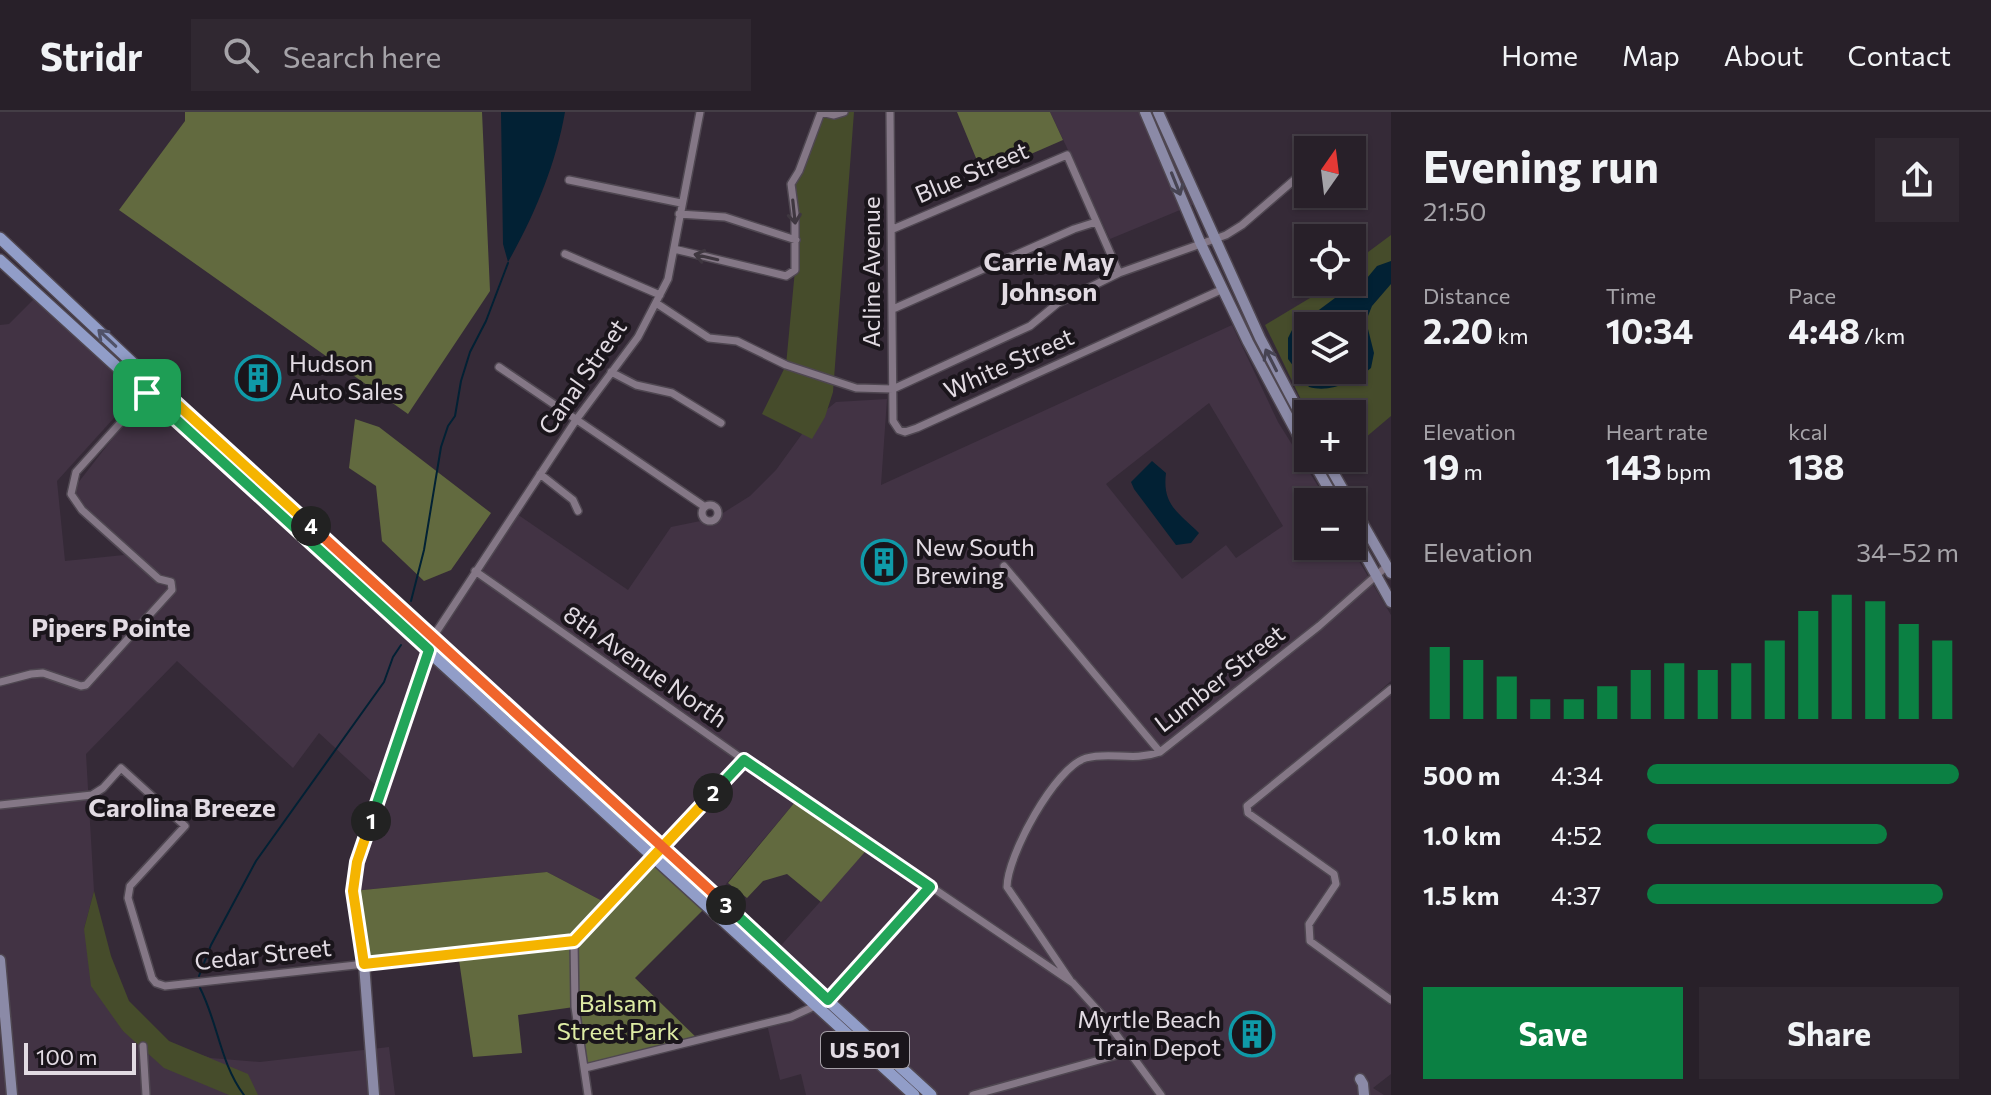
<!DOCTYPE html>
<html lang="en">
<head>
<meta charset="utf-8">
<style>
	body { margin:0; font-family:Commissioner,sans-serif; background:#302831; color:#f1f3f6; height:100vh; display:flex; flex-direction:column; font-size:30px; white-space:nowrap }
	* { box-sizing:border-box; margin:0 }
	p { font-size:26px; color:#a5a3a8 }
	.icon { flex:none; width:44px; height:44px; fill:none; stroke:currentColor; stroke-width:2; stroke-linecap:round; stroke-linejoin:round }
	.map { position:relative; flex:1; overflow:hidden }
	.details { display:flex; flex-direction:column; background:#282029; width:600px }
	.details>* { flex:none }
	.needle { width:52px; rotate:14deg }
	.buttons { position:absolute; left:1294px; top:24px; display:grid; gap:16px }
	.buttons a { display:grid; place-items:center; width:72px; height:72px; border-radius:0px; background:#282029; box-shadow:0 2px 6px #0004,0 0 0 2px #443e46; font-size:40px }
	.scale { position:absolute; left:24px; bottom:20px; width:112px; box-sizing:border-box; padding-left:8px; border:4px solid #e2dbe3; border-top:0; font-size:22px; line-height:28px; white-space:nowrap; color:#e2dbe3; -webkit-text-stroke:6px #1a151b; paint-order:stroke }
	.pin { position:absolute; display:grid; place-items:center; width:68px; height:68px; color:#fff; margin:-34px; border-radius:16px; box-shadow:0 4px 12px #0006 }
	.km { position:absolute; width:40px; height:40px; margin:-20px; border-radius:50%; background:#222; color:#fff; font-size:22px; line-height:40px; text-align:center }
	.round { display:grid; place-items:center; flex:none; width:84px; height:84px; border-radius:0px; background:#302831 }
	.headline { display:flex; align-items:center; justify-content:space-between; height:136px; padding:0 32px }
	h1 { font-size:44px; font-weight:700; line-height:60px }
	.figures { display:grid; grid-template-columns:repeat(3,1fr); gap:12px; height:136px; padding:8px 32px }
	.figures div { display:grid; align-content:center }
	.figures b { font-size:34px; font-weight:700 }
	.figures small { font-size:22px; font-weight:400 }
	.figures p { font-size:22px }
	.chart { height:224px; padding:16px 32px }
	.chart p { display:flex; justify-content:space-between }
	.chart svg { width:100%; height:144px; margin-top:8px; stroke:#0b8043; stroke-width:6 }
	.button { display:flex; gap:16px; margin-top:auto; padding:16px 32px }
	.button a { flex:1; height:92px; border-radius:0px; background:#0b8043; color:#fff; font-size:32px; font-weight:700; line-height:92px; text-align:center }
	.button a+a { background:#302831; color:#f1f3f6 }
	ul { padding:0 32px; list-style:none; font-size:26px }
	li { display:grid; grid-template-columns:128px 96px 1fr; align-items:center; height:60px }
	li i { height:20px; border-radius:10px; background:#0b8043 }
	header { display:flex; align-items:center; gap:48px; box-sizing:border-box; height:112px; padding:0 40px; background:#282029; border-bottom:2px solid #443e46 }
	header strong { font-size:38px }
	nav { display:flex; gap:44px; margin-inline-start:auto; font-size:28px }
	.search { width:560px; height:72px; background:#302831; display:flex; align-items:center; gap:20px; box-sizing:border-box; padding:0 28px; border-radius:0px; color:#a5a3a8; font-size:30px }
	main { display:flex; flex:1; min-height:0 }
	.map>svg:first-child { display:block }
</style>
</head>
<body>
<header>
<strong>Stridr</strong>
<div class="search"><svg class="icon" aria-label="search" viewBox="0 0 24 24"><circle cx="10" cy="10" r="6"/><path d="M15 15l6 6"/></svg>Search here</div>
<nav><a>Home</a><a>Map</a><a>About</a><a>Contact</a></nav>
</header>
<main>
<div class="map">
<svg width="1391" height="983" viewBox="0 0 1391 983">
	<rect width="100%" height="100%" fill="#352a37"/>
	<!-- built -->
	<path fill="#423344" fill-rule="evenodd" d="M1050,0H1158L1197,91L1110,127Z
		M38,183L141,276L57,369L65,449L124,443L79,402L67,385L155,272L433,525L514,400L628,478L671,415L715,406L750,384L776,358L810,311L836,290L887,287L881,373L1232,213L1278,310L1328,390H1308V434H1350L1391,503V569L1314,637L1391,577V962L1373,976L1384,983H806L801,962L780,968L767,912L827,888L776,839L871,733L800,684L716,784L661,735L608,792L547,760L353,779L383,680L319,621L293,656L177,549L86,642L94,779L84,817L123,919L211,946L260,950L389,935L395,983H0V213L9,212ZM1209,291L1283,414L1236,446L1226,433L1182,467L1106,372Z"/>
	<!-- green -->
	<path fill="#464c2b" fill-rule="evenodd" d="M821,0H854L833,280L825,305L812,327L762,302L786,253L795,158L791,72Z
		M1391,123V304L1352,337V302H1308L1265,213L1315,183L1330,170H1352V152ZM1308,214H1352V258H1308Z
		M94,779L111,844L129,889L169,929L248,962L258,983H229L164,956L123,919L91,874L84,817Z"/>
	<!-- forest -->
	<path fill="#626a3f" d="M185,0H482L490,179L408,302L119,98L185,9Z
		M957,0H1050L1063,28L983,63Z
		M355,307L379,315L491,401L451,458L424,469L382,429L376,374L349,356Z
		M800,684L871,733L821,790L787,762L763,769L747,786L728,771Z
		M652,744L708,793L635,866L700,929L585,956L574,895L518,903L522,941L473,945L458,841L364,852L353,779L547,760L608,792Z"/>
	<!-- water -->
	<path fill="#022134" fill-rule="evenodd" d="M501,0H565C556,52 534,105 508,150L503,132Z
		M1391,149V172L1372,194L1366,209L1374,241L1371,256C1354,270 1330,281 1309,275L1288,247V226L1292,218L1335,186L1358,177L1377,154ZM1352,214V258H1308V214Z
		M1152,349L1166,361C1162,393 1178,400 1199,421L1191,431L1176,433L1134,377L1131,370Z"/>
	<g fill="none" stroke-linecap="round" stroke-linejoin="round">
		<!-- stream -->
		<path stroke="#022134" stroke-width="2" d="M411,489L424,438L441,335L448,314L455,304L461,269L470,240L486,209L508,151
			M199,864L211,833L256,749L384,570L393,545L401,533
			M200,876C218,911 220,951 244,983"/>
		<!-- street casing -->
		<g stroke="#4f4751" stroke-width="10">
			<path id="street" d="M821,0L834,3L844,0
				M890,0L893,309L899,318L905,320L917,316L1223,177
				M569,68L681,91
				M679,102L725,105L796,128
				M893,117L1067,43L1119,161
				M674,137L786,164L795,158V102L791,72L799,59L821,0
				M565,142L660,183
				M656,191L709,226L737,229L786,253L856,276L893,277L1030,214L1058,191L1119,161L1226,123L1242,113L1308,56
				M893,197L1074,117L1096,110
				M499,255L705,395
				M611,260L636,273L672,281L721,311
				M540,362L573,388L578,399
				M702 401a8 8 0 1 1 16 0a8 8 0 1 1-16 0Z
				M1004,454L1160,640
				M475,459L744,648L1073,871L1102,903L1161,983
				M433,525L576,308L638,225L668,167L700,0
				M0,570L31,562L43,561L81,574L86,573L172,478L171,470L159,467L82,398L71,382L76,360L149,279
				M1391,577L1247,694L1248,701L1334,762L1336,772L1309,812L1310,829L1391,888
				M0,693L92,683L103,676L121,656L185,714L130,774L128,786L152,866L156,871L165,874L574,829L744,648
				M574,829L575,895L588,983
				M1070,868L1007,775C1007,744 1055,655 1086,646C1111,639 1132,650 1160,640L1319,514L1387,454
				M143,934L146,983
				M585,956L791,905L828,888L930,775
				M973,983L1128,940"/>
		</g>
		<!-- secondary casing -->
		<g stroke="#4f4751" stroke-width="13">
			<path id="secondary" d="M1145,0L1200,130L1248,230L1308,342
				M1158,0L1260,226L1308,317
				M1311,346L1336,390
				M1325,346L1350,390
				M1352,393L1391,461
				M1352,420L1391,490
				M0,848L12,983
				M1360,967L1363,972L1364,983
				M374,983L364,852L353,779L357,750L433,525"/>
		</g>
		<!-- primary casing -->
		<g stroke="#4f4751" stroke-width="14">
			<path id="primary" d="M0,126L155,272L931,983
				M0,148L914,983"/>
		</g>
		<!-- street -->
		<use href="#street" stroke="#847786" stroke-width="7"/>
		<!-- secondary -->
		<use href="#secondary" stroke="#8b8aa7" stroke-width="10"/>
		<!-- primary -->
		<use href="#primary" stroke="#919dc8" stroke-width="11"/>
	</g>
	<!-- one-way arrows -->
	<defs><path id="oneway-shaft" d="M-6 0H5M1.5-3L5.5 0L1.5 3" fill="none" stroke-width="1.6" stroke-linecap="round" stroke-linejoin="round" transform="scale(2)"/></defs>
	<g stroke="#474453">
		<use href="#oneway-shaft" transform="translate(1176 72) rotate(68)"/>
		<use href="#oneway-shaft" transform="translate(1271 248) rotate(-117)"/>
	</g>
	<g stroke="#3f3740">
		<use href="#oneway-shaft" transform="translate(794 100) rotate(84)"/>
		<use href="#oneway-shaft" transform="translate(706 145) rotate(-167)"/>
	</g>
	<use stroke="#505269" href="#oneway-shaft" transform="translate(107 226) rotate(-137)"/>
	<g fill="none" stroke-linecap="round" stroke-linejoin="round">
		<!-- split-1 casing -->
		<g stroke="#fff" stroke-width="16">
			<path id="split-1" d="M147,281L429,538L371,709"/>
		</g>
		<!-- split-2 casing -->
		<g stroke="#fff" stroke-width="16">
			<path id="split-2" d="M371,709L357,750L353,779L364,852L574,829L713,681"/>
		</g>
		<!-- split-3 casing -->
		<g stroke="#fff" stroke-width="16">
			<path id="split-3" d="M713,681L744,648L930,775L828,888L726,793"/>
		</g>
		<!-- split-4 casing -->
		<g stroke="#fff" stroke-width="16">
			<path id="split-4" d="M311,414L726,793"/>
		</g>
		<!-- split-5 casing -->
		<g stroke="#fff" stroke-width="16">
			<path id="split-5" d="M147,281L155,272L311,414"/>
		</g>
		<!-- split-1 -->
		<use href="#split-1" stroke="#22a559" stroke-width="10"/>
		<!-- split-2 -->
		<use href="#split-2" stroke="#f5b400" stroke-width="10"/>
		<!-- split-3 -->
		<use href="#split-3" stroke="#22a559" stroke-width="10"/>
		<!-- split-4 -->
		<use href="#split-4" stroke="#f0652b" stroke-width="10"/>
		<!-- split-5 -->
		<use href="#split-5" stroke="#f5b400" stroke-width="10"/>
	</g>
	<!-- icons -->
	<defs>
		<g id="building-ring" transform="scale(2.3)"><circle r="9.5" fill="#1a151b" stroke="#0f9aa8" stroke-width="1.5"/><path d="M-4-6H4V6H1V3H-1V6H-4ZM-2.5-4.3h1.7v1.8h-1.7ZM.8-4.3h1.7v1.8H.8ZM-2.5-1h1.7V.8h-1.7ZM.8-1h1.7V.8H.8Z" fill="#0f9aa8"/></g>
	</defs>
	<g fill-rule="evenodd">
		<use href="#building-ring" x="258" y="266"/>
		<use href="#building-ring" x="884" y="450"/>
		<use href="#building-ring" x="1252" y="922"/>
	</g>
	<g text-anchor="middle" stroke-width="8" stroke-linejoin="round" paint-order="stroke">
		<!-- shield labels -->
		<rect fill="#1a151b" stroke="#a6a0a7" stroke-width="2" x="821" y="920" width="88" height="36" rx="6"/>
		<g font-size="22" font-weight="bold" fill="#e2dbe3">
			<text x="865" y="946">US 501</text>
		</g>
		<!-- street labels -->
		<g font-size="24" fill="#e2dbe3" stroke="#1a151b">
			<text transform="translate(972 61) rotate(-23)" y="8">Blue Street</text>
			<text transform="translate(872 160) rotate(-90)" y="8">Acline Avenue</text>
			<text transform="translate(1009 252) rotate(-24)" y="8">White Street</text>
			<text transform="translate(583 265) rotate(-55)" y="8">Canal Street</text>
			<text transform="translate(645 555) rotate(35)" y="8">8th Avenue North</text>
			<text transform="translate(1220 567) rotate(-38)" y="8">Lumber Street</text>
			<text transform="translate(263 843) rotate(-6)" y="8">Cedar Street</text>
		</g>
		<!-- poi labels -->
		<g font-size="24" fill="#e2dbe3" stroke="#1a151b" text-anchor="start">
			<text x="289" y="260">Hudson<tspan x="289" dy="28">Auto Sales</tspan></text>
			<text x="915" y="444">New South<tspan x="915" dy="28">Brewing</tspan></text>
			<text x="1221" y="916" text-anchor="end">Myrtle Beach<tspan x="1221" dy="28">Train Depot</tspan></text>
		</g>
		<!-- park labels -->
		<g font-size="24" fill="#deeca4" stroke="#1a151b">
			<text x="618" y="900">Balsam<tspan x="618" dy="28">Street Park</tspan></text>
		</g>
		<!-- neighbourhood labels -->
		<g font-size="26" font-weight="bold" fill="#e2dbe3" stroke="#1a151b">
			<text x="1049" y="159">Carrie May<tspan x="1049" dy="30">Johnson</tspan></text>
			<text x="111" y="525">Pipers Pointe</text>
			<text x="182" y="705">Carolina Breeze</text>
		</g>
	</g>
</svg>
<div class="buttons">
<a><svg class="needle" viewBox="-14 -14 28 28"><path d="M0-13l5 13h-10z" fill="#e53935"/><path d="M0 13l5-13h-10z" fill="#a5a3a8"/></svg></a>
<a><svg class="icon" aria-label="locate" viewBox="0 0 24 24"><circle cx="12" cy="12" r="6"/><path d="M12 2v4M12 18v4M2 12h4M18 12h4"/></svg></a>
<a><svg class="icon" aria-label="layers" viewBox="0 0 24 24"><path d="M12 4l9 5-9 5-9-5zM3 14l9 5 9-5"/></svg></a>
<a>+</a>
<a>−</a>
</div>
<div class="scale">100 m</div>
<div class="pin" style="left:147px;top:281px;background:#1e9e55"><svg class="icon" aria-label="arrive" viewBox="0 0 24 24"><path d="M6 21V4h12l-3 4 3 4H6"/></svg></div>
<b class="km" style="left:371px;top:709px">1</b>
<b class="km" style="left:713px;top:681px">2</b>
<b class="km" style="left:726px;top:793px">3</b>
<b class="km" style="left:311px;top:414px">4</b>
</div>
<section class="details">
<div class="headline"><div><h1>Evening run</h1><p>21:50</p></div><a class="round"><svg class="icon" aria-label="share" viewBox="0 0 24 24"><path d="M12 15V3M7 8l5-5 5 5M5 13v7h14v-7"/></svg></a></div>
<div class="figures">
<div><p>Distance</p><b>2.20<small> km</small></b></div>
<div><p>Time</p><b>10:34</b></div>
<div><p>Pace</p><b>4:48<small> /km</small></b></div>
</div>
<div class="figures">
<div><p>Elevation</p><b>19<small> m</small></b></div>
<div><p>Heart rate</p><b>143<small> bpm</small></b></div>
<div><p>kcal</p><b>138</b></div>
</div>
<div class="chart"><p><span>Elevation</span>34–52 m</p>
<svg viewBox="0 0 160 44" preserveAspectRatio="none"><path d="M5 44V22M15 44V26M25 44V31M35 44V38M45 44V38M55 44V34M65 44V29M75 44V27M85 44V29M95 44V27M105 44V20M115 44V11M125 44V6M135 44V8M145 44V15M155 44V20"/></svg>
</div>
<ul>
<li><b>500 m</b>4:34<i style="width:100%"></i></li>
<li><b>1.0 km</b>4:52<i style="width:77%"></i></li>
<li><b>1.5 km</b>4:37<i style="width:95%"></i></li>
</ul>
<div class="button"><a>Save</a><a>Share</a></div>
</section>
</main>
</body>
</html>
